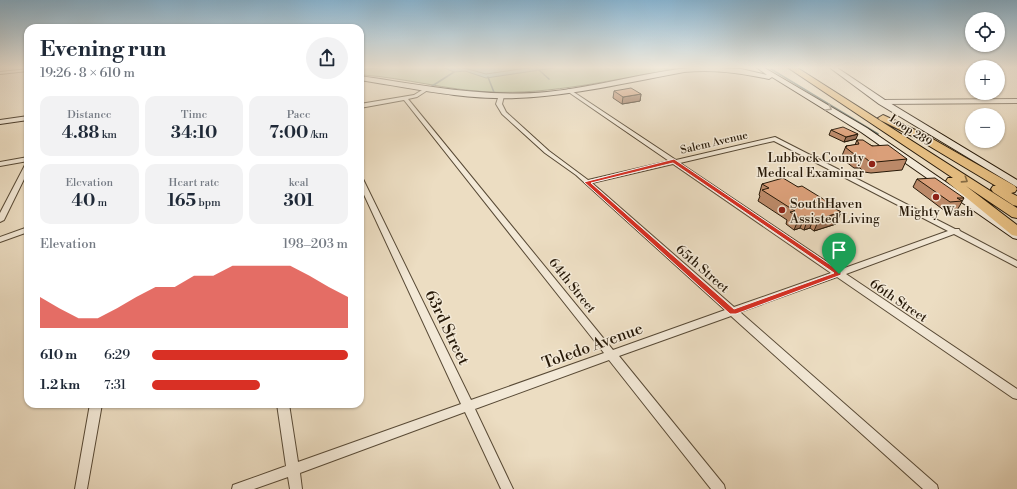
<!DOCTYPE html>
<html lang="en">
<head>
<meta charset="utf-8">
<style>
	body { margin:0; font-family:"Libre Bodoni",serif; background:#f2f2f3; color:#1f2937; height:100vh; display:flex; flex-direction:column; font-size:15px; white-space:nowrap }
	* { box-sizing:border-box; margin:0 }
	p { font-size:13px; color:#747a83 }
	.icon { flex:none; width:22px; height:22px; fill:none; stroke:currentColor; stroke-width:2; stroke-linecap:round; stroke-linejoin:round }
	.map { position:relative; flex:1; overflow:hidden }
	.sheet { position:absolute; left:24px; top:24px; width:340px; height:384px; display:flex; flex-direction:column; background:#fff; border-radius:12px; box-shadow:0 1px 3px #0004 }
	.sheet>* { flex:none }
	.tools { position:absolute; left:965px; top:12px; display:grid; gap:8px }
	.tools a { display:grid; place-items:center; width:40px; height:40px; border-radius:50%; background:#fff; box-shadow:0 1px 3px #0004; font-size:20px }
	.pin { position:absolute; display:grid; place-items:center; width:34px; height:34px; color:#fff; margin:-41px -17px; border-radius:50% 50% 50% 0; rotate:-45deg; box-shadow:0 0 4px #0007 }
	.pin .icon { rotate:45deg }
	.round { display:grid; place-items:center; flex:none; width:42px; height:42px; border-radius:21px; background:#f2f2f3 }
	.overview { display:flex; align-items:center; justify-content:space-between; height:68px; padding:0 16px }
	h1 { font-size:22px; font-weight:800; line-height:30px }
	.stats { display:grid; grid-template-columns:repeat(3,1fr); gap:6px; height:68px; padding:4px 16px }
	.stats div { display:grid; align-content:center; border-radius:10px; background:#f2f2f3; text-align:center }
	.stats b { font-size:17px; font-weight:800 }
	.stats small { font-size:11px; font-weight:400 }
	.stats p { font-size:11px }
	.chart { height:112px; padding:8px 16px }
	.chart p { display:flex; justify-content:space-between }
	.chart svg { width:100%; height:72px; margin-top:4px; fill:#d93025; opacity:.7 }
	ul { padding:0 16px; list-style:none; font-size:13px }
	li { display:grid; grid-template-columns:64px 48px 1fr; align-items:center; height:30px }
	li i { height:10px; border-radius:5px; background:#d93025 }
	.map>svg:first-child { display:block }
</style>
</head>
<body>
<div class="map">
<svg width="1017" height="489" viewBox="0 0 1017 489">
	<rect width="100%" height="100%" fill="#ecddc2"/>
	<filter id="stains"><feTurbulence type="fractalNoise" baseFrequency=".005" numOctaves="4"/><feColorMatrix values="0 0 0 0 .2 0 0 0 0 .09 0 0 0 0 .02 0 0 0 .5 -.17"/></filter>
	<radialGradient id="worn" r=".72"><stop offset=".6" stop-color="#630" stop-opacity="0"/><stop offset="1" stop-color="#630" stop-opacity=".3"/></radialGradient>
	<!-- green -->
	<path fill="#b6c295" stroke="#6e6e4e" d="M362,67H672L676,69C615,79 551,95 489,92C447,90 405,78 363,75L360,73Z"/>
	<!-- water -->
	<path fill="#9abbb9" stroke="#6c7a72" d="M442,67H560L486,78L465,71L454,72Z"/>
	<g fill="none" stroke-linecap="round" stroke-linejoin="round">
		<!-- shore -->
		<path stroke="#606a60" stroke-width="1" d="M461,67L486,74L534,67"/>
		<!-- stream -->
		<path stroke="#6c7a72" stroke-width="1.5" d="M606,67L609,69
			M661,67L671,71
			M771,69L878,134
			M360,70L382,67
			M539,70L549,79
			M488,77L495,95
			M429,88L454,72"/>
		<!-- street casing -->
		<g stroke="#584a36" stroke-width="2">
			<path id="street" d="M28,69V71L0,74V72Z
				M427,87L431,88L417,97L408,99L613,350L725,310L576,175L545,153L502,114L496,104L499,95L504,96L502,104L506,112L549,151L588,180L669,161L567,91V90L569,89L676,160L775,137L955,229H959L960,231L1017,261V267L954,234L846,274L1017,389V399L1013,398L837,277L740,312L937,485L938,489H923L731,316L619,356L724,485L725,489H711L609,360L475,409L513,489H501L465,412L300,473L302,489H290L288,477L254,489H232L233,485L286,466L277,404H289L298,462L461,404L360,186V177L363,179L471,400L604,353L404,100L360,108V104L414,95ZM774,141L948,231L839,270L680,163ZM673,164L831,273L734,307L592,183Z
				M1017,99V103L882,104L879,102L882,100Z
				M28,157V161L0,166V162Z
				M28,163V171L4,220L0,222V213L25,165Z
				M28,227V232L0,242V237Z
				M90,404H102L87,489H75Z"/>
		</g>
		<!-- secondary casing -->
		<g stroke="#271908" stroke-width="2">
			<path id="secondary" d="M696,67L741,69L767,75L756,67H763L867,128L1017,231V239L1013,238L861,132L772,77L769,79C740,73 713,69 684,72C630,82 571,96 516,98C464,100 411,88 360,80V76C422,85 484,98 547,92C596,87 646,72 696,67Z
				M829,67H836L885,100L1017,180V187L879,104Z
				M28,116V120L0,124V120Z"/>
		</g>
		<!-- highway casing -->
		<g stroke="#271908" stroke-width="2">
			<path id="highway" d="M787,67H796L1017,208V218L1012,217L966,186L1017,225V236L1012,235L946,181L948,178H953Z
				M883,115L924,134L1015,186L1017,189L1015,192L1011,193L1017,196V206L1013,205L993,192L991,189L993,186H996L916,138L880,120L878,118Z"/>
		</g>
		<!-- street -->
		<use href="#street" fill="#f3e9d7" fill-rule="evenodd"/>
		<!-- secondary -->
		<use href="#secondary" fill="#f3e9d7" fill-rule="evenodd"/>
		<!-- highway -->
		<use href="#highway" fill="#e6be81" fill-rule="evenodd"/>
	</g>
	<!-- wall -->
	<path fill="#bb8968" stroke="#271908" d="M614,91L641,94L640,101L622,104L613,98Z
		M831,130L856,139L844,142L829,135Z
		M857,140L907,159L902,170L871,173L864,172L860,168H854L841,158L846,146L855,145Z
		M917,179L964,198L959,207L957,210L945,211L913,187Z
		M762,184L798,187L841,212L836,224L814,231L810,228L804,230L800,228L794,230L786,224L787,220L758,201L760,196L759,195Z"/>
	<!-- shaded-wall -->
	<path fill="#996f55" stroke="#271908" d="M641,94L640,101L622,104L623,97Z
		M858,134L856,139L844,142L846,137Z
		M841,212L836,224L814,231L819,219Z
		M805,216L800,228L794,230L799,218Z
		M814,216L810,228L804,230L808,218Z"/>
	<!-- building -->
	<path fill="#da9f79" stroke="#271908" d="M631,88L641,94L623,97L614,91Z
		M843,127L858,134L846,137L831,130Z
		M857,140H863L872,146L888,145L907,159L876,162L869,161L864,157L859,158L845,147H847L846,146L859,144Z
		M783,178L798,187L802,186L828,202L825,203L841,212L819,219L814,216L808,218L805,216L799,218L790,212L795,211L762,190L769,188L762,184Z
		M935,178L964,198H957L962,201L950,202L917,179Z"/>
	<!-- one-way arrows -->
	<defs><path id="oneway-chevron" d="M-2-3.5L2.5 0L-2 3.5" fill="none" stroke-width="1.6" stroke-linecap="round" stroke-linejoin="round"/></defs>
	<use stroke="#978b7a" href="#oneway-chevron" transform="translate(829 108) rotate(31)"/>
	<use stroke="#866c44" href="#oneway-chevron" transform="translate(965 180) rotate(33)"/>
	<!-- sky -->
	<linearGradient id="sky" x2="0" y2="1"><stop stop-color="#89b7d5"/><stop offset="0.5" stop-color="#f6f0e4"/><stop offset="1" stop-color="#f6f0e4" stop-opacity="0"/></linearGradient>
	<rect width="1017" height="135" fill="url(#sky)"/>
	<!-- route -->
	<path fill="#d93025" stroke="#fff" fill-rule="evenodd" d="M674,159L841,272V275L736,314H730L584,182ZM673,163L834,273L734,309L591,183Z"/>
	<!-- markers -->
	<g fill="#8f2418" stroke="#f3e9d7" stroke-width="1.5">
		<circle cx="872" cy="164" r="4"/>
		<circle cx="936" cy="197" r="4"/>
		<circle cx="782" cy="210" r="4"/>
	</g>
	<g text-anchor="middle" stroke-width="3" stroke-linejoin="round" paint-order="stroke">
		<!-- far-street labels -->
		<g font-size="11" fill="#271908" stroke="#f3e9d7">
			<text transform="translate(911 130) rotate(33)" y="4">Loop 289</text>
			<text transform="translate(714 142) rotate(-13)" y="4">Salem Avenue</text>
		</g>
		<!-- poi labels -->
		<g font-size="13" fill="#271908" stroke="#f3e9d7" text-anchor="end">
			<text x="864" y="162">Lubbock County<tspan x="864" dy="15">Medical Examinar</tspan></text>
			<text x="790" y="208" text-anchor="start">SouthHaven<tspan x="790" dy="15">Assisted Living</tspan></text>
			<text x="936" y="216" text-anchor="middle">Mighty Wash</text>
		</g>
		<!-- street labels -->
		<g font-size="13" fill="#271908" stroke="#f3e9d7">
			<text transform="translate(703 268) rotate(41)" y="5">65th Street</text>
			<text transform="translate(573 285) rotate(51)" y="5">64th Street</text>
			<text transform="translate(899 300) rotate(34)" y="5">66th Street</text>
		</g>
		<!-- near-street labels -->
		<g font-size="16" fill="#271908" stroke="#f3e9d7">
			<text transform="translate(448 327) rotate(64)" y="6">63rd Street</text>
			<text transform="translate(592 345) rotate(-20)" y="6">Toledo Avenue</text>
		</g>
	</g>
	<rect width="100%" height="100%" filter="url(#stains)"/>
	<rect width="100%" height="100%" fill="url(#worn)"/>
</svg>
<div class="tools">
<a><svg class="icon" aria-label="locate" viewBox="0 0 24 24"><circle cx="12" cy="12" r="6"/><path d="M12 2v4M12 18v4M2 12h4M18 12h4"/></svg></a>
<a>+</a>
<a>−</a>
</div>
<div class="pin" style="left:839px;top:274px;background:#1e9e55"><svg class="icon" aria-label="arrive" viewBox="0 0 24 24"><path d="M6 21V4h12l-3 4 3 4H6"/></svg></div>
<section class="sheet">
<div class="overview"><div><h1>Evening run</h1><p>19:26 · 8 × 610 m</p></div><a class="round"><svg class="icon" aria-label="share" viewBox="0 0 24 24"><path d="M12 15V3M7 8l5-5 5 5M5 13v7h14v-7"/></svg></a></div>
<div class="stats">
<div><p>Distance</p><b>4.88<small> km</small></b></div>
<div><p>Time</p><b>34:10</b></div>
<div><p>Pace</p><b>7:00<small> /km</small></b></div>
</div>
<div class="stats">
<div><p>Elevation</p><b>40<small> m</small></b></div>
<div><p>Heart rate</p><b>165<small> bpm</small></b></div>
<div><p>kcal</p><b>301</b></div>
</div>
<div class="chart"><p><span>Elevation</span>198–203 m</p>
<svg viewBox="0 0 160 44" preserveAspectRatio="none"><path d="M0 44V25L10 32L20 38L30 38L40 32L50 25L60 19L70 19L80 12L90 12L100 6L110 6L120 6L130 6L140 12L150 19L160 25V44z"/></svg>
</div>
<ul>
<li><b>610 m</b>6:29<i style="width:100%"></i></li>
<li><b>1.2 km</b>7:31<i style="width:55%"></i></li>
</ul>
</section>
</div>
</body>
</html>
